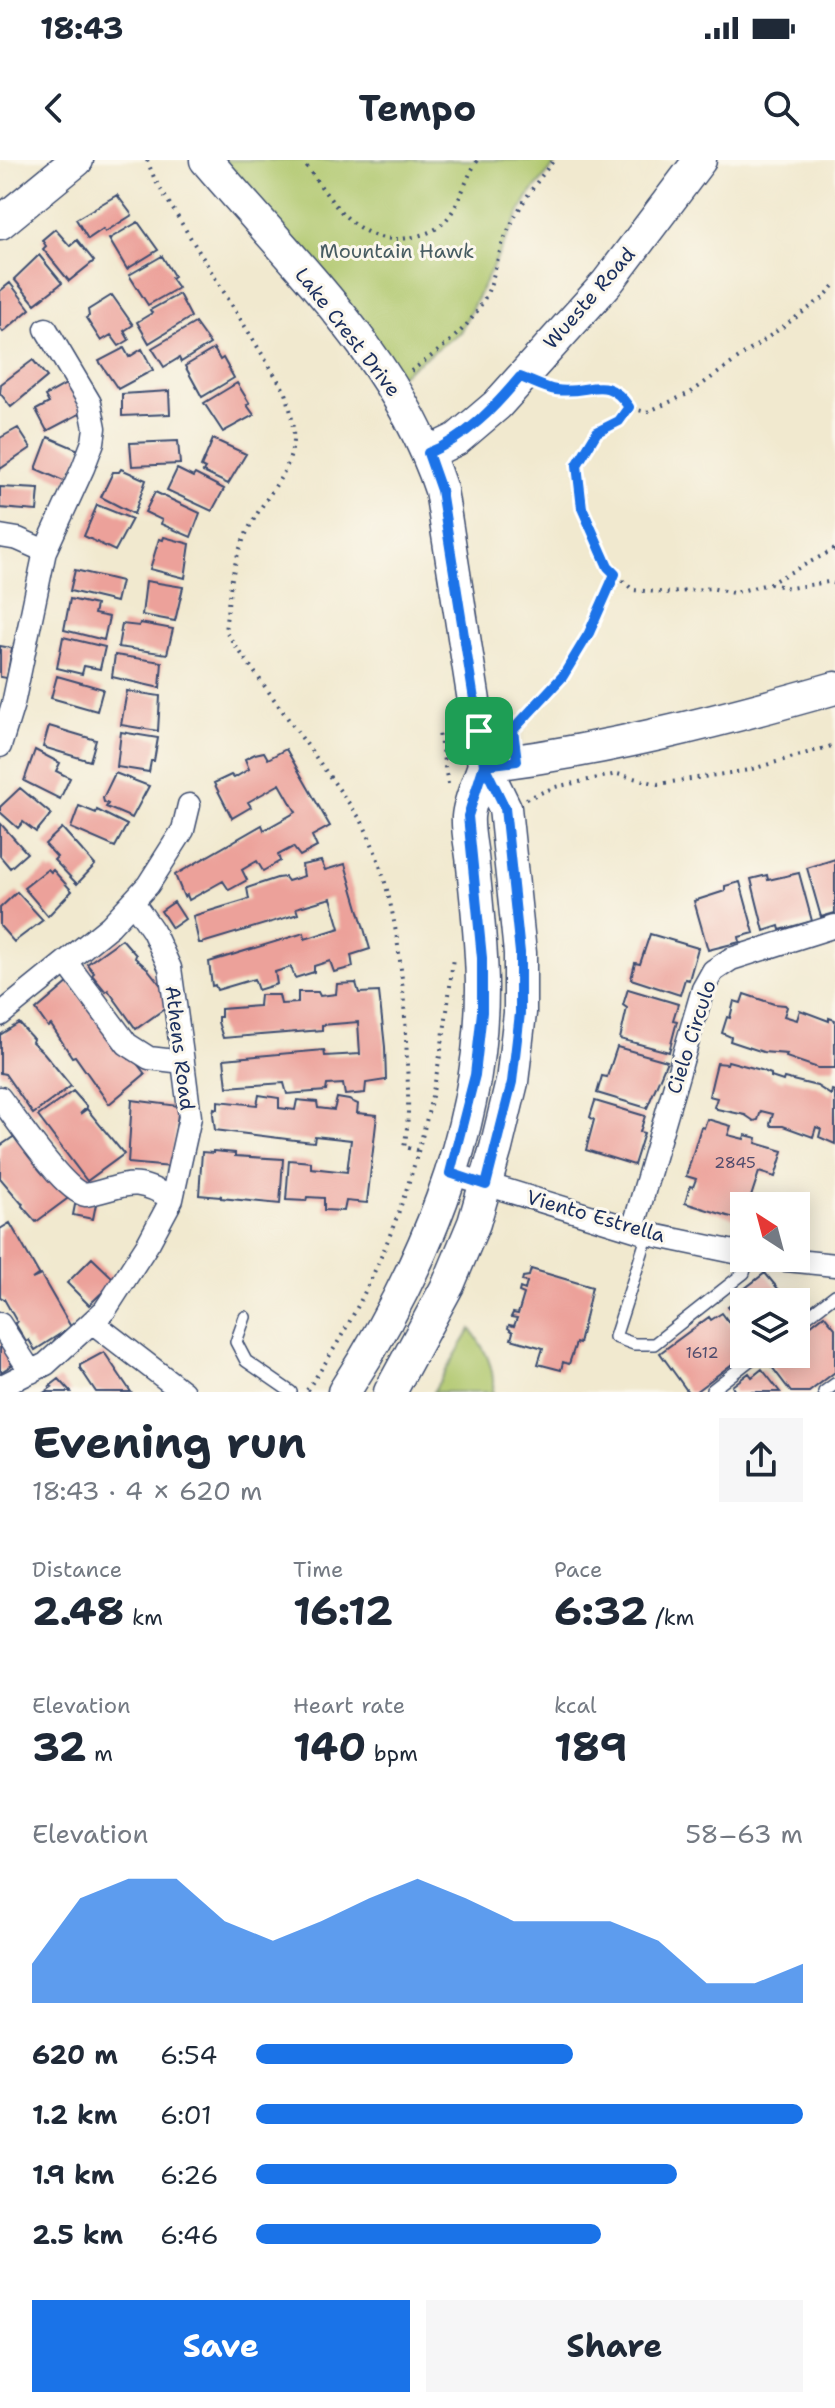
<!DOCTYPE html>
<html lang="en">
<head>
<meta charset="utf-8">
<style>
	body { margin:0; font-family:"Shantell Sans",sans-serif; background:#f6f6f7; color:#1f2937; height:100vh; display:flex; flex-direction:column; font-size:30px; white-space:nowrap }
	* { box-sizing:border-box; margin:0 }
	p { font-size:26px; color:#747a83 }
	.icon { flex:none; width:44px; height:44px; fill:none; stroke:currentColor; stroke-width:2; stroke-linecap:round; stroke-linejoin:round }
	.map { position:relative; height:1232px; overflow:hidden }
	.sheet { display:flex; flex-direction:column; background:#fff; flex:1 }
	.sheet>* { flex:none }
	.needle { width:52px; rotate:324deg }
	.buttons { position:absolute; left:730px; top:1032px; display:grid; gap:16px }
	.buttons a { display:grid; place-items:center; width:80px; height:80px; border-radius:0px; background:#fff; box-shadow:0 4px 20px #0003; font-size:40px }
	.pin { position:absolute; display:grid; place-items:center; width:68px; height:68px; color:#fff; margin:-34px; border-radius:16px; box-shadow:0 4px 12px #0006 }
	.round { display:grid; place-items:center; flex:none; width:84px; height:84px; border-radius:0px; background:#f6f6f7 }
	.summary { display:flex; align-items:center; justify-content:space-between; height:136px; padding:0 32px }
	h1 { font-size:44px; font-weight:700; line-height:60px }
	.metrics { display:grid; grid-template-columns:repeat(3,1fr); gap:12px; height:136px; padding:8px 32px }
	.metrics div { display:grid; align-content:center }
	.metrics b { font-size:40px; font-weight:700 }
	.metrics small { font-size:22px; font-weight:400 }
	.metrics p { font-size:22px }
	.chart { height:224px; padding:16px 32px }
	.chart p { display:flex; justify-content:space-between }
	.chart svg { width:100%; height:144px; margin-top:8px; fill:#1a73e8; opacity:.7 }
	.primary-button { display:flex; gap:16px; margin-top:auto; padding:16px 32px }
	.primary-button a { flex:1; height:92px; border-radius:0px; background:#1a73e8; color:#fff; font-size:32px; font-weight:700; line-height:92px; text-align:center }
	.primary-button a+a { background:#f6f6f7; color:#1f2937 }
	ul { padding:0 32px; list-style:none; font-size:26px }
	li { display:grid; grid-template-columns:128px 96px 1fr; align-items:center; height:60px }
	li i { height:20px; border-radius:10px; background:#1a73e8 }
	.status { display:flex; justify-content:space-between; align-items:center; height:56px; padding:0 40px; background:#fff; direction:ltr }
	.status svg { height:22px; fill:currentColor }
	header { display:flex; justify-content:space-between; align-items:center; height:104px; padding:0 32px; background:#fff; font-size:36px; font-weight:700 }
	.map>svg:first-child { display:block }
</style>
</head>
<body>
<div class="status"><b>18:43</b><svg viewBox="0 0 49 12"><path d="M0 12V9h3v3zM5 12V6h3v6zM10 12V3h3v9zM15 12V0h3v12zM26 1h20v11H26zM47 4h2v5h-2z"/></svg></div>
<header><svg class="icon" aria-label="back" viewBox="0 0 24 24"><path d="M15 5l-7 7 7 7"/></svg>Tempo<svg class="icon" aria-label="search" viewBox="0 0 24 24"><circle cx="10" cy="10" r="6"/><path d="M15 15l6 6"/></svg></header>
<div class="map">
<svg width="835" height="1232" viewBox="0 0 835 1232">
	<rect width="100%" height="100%" fill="#fbf7ec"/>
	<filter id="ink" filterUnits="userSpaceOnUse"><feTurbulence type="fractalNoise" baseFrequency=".0125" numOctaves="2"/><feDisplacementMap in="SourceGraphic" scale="16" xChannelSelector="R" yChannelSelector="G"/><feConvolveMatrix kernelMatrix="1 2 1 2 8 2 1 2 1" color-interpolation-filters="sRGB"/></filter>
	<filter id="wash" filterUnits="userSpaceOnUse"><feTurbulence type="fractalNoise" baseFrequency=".006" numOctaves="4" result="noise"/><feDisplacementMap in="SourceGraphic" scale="32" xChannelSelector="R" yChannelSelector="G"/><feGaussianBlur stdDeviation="1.8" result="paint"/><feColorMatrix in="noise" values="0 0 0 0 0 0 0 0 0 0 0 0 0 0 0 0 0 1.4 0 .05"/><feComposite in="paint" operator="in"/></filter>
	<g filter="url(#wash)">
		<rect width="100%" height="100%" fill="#f1e9cf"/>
		<!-- green -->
		<path fill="#aec66b" stroke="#647a64" stroke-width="2" d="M205,0H559L527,38L460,172L390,223Z
			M471,1169C485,1190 495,1206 493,1232H433Z"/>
		<g id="blocks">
			<!-- building -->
			<path fill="#eca19a" d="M117,35L132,55L105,72L103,69L88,79L76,59Z
				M138,62L158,90L127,109L109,79Z
				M55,69L70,86L77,80L94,101L69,121L43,89L46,86L42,80Z
				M39,95L62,123L35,144L14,119Z
				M162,96L174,116L171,118L178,128L148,145L129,115Z
				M10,123L30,149L3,172L0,168V131Z
				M179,134L191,157L149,183L137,162L152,153L150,150Z
				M112,135L133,165L124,171L129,180L119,186L111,175L101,181L86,158L89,156L88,150Z
				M195,163L210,184L181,202L179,198L164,207L152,188Z
				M124,188L129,197L142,189L153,210L118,229L99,201Z
				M214,189L220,200L223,198L234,218L202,237L185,206Z
				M33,200L47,217L11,247L0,233L1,224Z
				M68,223L83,252L47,271L36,250L49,243L45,236Z
				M237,223L250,244L247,245L254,255L223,272L204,243Z
				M169,231L170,254L122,256V234Z
				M18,268L31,288L0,309V278Z
				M48,277L81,291L66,322L36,309Z
				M213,279L246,294L228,324L203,312L205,309L201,307Z
				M178,281L180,304L132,306L130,283Z
				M121,309L146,320L134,354L101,337L113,312H119Z
				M177,309L193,317L195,314L224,329L212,351L167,330Z
				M0,327L39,329L37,351L0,348Z
				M155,332L200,353L191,377L161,364L162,360L145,352Z
				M97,345L132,359L115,391L84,376Z
				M164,377L190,384L185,418L150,409L159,379L163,380Z
				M75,410L121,421L116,442L70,431Z
				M146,421L183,427L175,461L142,455Z
				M70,439L96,445L94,454L109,457L104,480L64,470Z
				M140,463L173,469L167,494L118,487L122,464L139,466Z
				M63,477L105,487L100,509L84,506L82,514L57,508Z
				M0,486L12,488L7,518L0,517Z
				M115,495L162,502L160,528L112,517Z
				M57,516L103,529L97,551L51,538Z
				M127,531L160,536L158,571L121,565Z
				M49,566L96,580L90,601L43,587Z
				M121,572L158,578L154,601H151L149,612L117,607Z
				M286,589L330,666L312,676L317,687L300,696L293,687L278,695L280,701L263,711L257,701L242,710L247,720L229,730L223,721L189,740L187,735L184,737L175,715L262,665L264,670L296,652L280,624L248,642L251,647L232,658L214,623L231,615L234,618L249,609L245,599L255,594L264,592L268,599Z
				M35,590L60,603L56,611L70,618L60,639L24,621Z
				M115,613L149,626L132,658L106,647L108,644L104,642L103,638Z
				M20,628L51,654L36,672L23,662L18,668L0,652V647Z
				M79,646L96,653L97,650L127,665L115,687L71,668Z
				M0,663L27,693L10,708L0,696Z
				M62,668L95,705L77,724L54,700L57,697L45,684Z
				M835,699V753L821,757L807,708Z
				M321,701L325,710L345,704L370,789L351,795L353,807L334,812L330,801L314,806V812L295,818L291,807L275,812L277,824L258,830L254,819L217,830L215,825L212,826L209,802L304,773L305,779L340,768L331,738L296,748L298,754L202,783H199L193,756L249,739L247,728L277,718L285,717L288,721L304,716L302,705Z
				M48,709L51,712L53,710L72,731L48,756L24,728Z
				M799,713L812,761L780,770L779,766L764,771L751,719L767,715L768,720Z
				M740,722L754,773L739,777L740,782L708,790L694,741L725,731V726Z
				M17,732L43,760L14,782L0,766V748Z
				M174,742L185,759L172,768L161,751Z
				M650,774L698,788L689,820L685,819L680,835L631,819L635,803L640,804Z
				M122,779L136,795L135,798L147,808L174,842L136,869L108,830L106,832L92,815L94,813L87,804Z
				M69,822L129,899L132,897L145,914L109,944L75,896L72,897L51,865L48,867L36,850Z
				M356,823L359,833L379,832L385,887L386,920L366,923L365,933L345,935L343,924L327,925L326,931L287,934L284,923L227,927L224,899L324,890L325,896L360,894L358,862L322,865V870L223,878L218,862V857H221V849L259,846L260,835H279L281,844L298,843V832H318L320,836L336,834L337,824Z
				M628,829L678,844L673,860L677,861L669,892L620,879L627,848L623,845Z
				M744,834L774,844L785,845L787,847L784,856L797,860L800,850L829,861V858L835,860V908H818L786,897L787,894L763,892L730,881L731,877L722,873L727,857L730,858L734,841L741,843Z
				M19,863L33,879L32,882L44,893L71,926L33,954L5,914L0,913V875Z
				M617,887L667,901L647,948L597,933L602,916L607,917Z
				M728,901L761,910L771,914V917L783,921L784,918L817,926L831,935L832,930L835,931V984L819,977L821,969L816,967L813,977L783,966H772L770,964L773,954L761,951L758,960L754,961L745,955L717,949L714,947L717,938L709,936L713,919L717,903L727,904Z
				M73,931L87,947L80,954L87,949L124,994L87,1021L38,956Z
				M259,935L279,938V948L295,950L297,940L317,942L318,948L334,950L337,938L349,940L358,944L357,953L377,955L367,1043L346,1041L344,1051L324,1050V1038L307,1037L306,1041L286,1040L289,1000L311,1002V1008L347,1012L351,980L315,976L314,982L295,980L215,970L213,954L214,948L218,949V941L257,945Z
				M132,940L179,946L171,1007L128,1003Z
				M595,941L645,956L640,972L644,973L634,1005L586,990L594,960L590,957Z
				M707,959L731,966L728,975L744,979L745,975L757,978L756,983L783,991L775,1017L759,1012L748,1046H744V1061L685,1043L690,1026L693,1027L696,1019L686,1016L701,967L704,968Z
				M22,971L71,1036L36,1062L22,1046L23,1043L22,1044L0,1018V986Z
				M213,991L235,993V996L283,999L280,1044L221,1038V1035L220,1037L199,1035L202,992L213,993Z
				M76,1040L96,1044L93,1059L73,1055Z
				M10,1063L39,1114L32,1119L41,1115L71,1167L35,1190L29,1180L26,1182L15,1163L17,1162L4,1139L0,1137V1069Z
				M92,1098L115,1120L89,1145L67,1123Z
				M531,1109L592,1127L579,1184L576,1183L569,1204L563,1202L561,1210L538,1204L543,1188L511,1179L513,1172L508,1168L509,1165L514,1166L517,1158L511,1157L513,1153L518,1154L524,1134L519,1132L520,1128L525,1130L527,1122L522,1121L523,1117L529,1116Z
				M765,1113L789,1142H744V1168L728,1147L738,1140L735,1136Z
				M722,1153L744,1183V1191L738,1195L740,1198L695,1232H688L660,1193L709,1157L711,1160Z
				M824,1155L835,1168V1212L809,1232H791L769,1203L778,1194H796V1177Z
				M0,1180L12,1205L1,1212L0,1210Z
				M104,1192L131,1232H96L80,1208V1205Z
				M762,1209L780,1232H732L734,1230L732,1226L749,1213L752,1217Z
				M59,1219L71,1232H45L52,1227L50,1226Z"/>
		</g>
	</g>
	<g filter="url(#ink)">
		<use href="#blocks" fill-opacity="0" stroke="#3b4b6f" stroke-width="2"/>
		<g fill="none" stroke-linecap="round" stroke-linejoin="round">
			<!-- lane casing -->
			<g stroke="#3b4b6f" stroke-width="14">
				<path id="lane" d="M648,1074L615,1177L634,1184H654L744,1113L748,1098
					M245,1157L236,1182L246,1201L291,1232
					M796,1165L835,1135
					M712,1230L758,1194
					M824,1232L835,1224"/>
			</g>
			<!-- street casing -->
			<g stroke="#3b4b6f" stroke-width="25">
				<path id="street" d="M0,376L18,379L45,391
					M0,586L13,544L45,391L83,308L93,282L95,268L90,243L46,169
					M66,802L127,884L149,898L183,902
					M0,855L110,766L148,725L183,670L189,645
					M0,938C16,959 64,1032 86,1035C127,1026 133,1015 172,1039
					M450,1013L648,1074L744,1094
					M633,1069L703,829L713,811L731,799L835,766
					M767,1098L835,1105
					M92,1162L183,1232
					M0,1164L31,1212
					M0,1227L46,1204L105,1150L149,1082L172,1039L190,957L183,902L170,808L153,771L133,742"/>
			</g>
			<!-- secondary casing -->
			<g stroke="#3b4b6f" stroke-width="35">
				<path id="secondary" d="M206,0C293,103 398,199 441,330L484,605L505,648L520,793V853L512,922L496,988L474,1063L448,1125L390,1232
					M0,63L77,0
					M428,293L457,279L497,245L607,123L700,0
					M484,605C603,591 720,561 835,528
					M344,1232C421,1113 482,972 482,828C482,787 477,746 473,706C472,690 467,673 468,657C469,641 479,621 484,605"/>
			</g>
			<!-- path -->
			<path stroke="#3b4b6f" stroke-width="4" stroke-dasharray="2 6" stroke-linecap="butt" d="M147,0L155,20L286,233C308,308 275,315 246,374C231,405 229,438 225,471L361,660C398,732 404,821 407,901C408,930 410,959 404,987L417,990
				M302,0C329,36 355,87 408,78C419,76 434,72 442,64C460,48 464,19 478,0
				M411,211C437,192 466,172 482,143C495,122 496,95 507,73C519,46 536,22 554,0
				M545,226C568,236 595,222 610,228C620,232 621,240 628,246C632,249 642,251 647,252L690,233L823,138L835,125
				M629,247L619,261L597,272L577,305L582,348L608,407L633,430L671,433L711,428L733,433L768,424L835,389
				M770,424L790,428L828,422L835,424
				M513,575V570L563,516L589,473L615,414
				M448,624L439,573L454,572
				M526,639L555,627L617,614L658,624L749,610L835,585
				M307,1230C396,1104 440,949 453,796"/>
			<!-- lane -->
			<use href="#lane" stroke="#fff" stroke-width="11"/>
			<!-- street -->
			<use href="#street" stroke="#fff" stroke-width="22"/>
			<!-- secondary -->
			<use href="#secondary" stroke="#fff" stroke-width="32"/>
		</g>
	</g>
	<g fill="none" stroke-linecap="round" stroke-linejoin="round" filter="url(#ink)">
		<!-- route casing -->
		<g stroke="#fff" stroke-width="16">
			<path id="route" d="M479,571L484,605L505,648L520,793V853L512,922L486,1025L450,1013L475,915L482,852V798L468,656L484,605L517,601L513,570L563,516L589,473L615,414L608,407L582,348L577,305L597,272L619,261L629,247C605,212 590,235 556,230C544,228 532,221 520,217C494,248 467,277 428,293L441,330L479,571"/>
		</g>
		<!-- route -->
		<use href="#route" stroke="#1a73e8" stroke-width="10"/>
	</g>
	<g text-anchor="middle" stroke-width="6" stroke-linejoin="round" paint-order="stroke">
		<!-- number labels -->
		<g font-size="16" fill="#4f4c6d">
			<text x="735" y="1008">2845</text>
			<text x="702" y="1198">1612</text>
		</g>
		<!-- park labels -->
		<g font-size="20" fill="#475c62" stroke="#fbf7ec">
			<text x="397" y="98">Mountain Hawk</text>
		</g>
		<!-- street labels -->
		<g font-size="20" fill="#1b2f5e" stroke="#fbf7ec">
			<text transform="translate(589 138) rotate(-49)" y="7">Wueste Road</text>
			<text transform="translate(348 172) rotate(52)" y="7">Lake Crest Drive</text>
			<text transform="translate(691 877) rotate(-72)" y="7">Cielo Circulo</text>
			<text transform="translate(180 888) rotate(83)" y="7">Athens Road</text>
			<text transform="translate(596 1056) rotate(16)" y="7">Viento Estrella</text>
		</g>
	</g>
</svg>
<div class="buttons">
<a><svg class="needle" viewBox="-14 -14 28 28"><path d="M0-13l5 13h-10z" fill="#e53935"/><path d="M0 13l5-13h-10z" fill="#747a83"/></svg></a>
<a><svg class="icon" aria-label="layers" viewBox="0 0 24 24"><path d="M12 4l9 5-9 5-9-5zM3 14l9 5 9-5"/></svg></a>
</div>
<div class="pin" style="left:479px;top:571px;background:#1e9e55"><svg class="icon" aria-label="arrive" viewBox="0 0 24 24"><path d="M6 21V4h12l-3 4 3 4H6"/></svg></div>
</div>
<section class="sheet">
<div class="summary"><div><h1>Evening run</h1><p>18:43 · 4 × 620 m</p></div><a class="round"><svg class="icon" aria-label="share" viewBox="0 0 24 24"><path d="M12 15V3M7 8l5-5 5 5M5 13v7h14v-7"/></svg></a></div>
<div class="metrics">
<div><p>Distance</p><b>2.48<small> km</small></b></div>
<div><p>Time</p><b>16:12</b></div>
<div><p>Pace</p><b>6:32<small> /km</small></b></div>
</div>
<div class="metrics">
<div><p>Elevation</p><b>32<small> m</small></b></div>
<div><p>Heart rate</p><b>140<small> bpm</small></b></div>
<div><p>kcal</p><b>189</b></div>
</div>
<div class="chart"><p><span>Elevation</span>58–63 m</p>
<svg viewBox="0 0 160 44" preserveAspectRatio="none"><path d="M0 44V32L10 12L20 6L30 6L40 19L50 25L60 19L70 12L80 6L90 12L100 19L110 19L120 19L130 25L140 38L150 38L160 32V44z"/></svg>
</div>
<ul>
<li><b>620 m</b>6:54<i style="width:58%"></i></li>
<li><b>1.2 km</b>6:01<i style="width:100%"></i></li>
<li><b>1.9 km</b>6:26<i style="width:77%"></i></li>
<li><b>2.5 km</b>6:46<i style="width:63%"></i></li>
</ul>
<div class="primary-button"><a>Save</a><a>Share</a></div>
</section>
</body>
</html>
